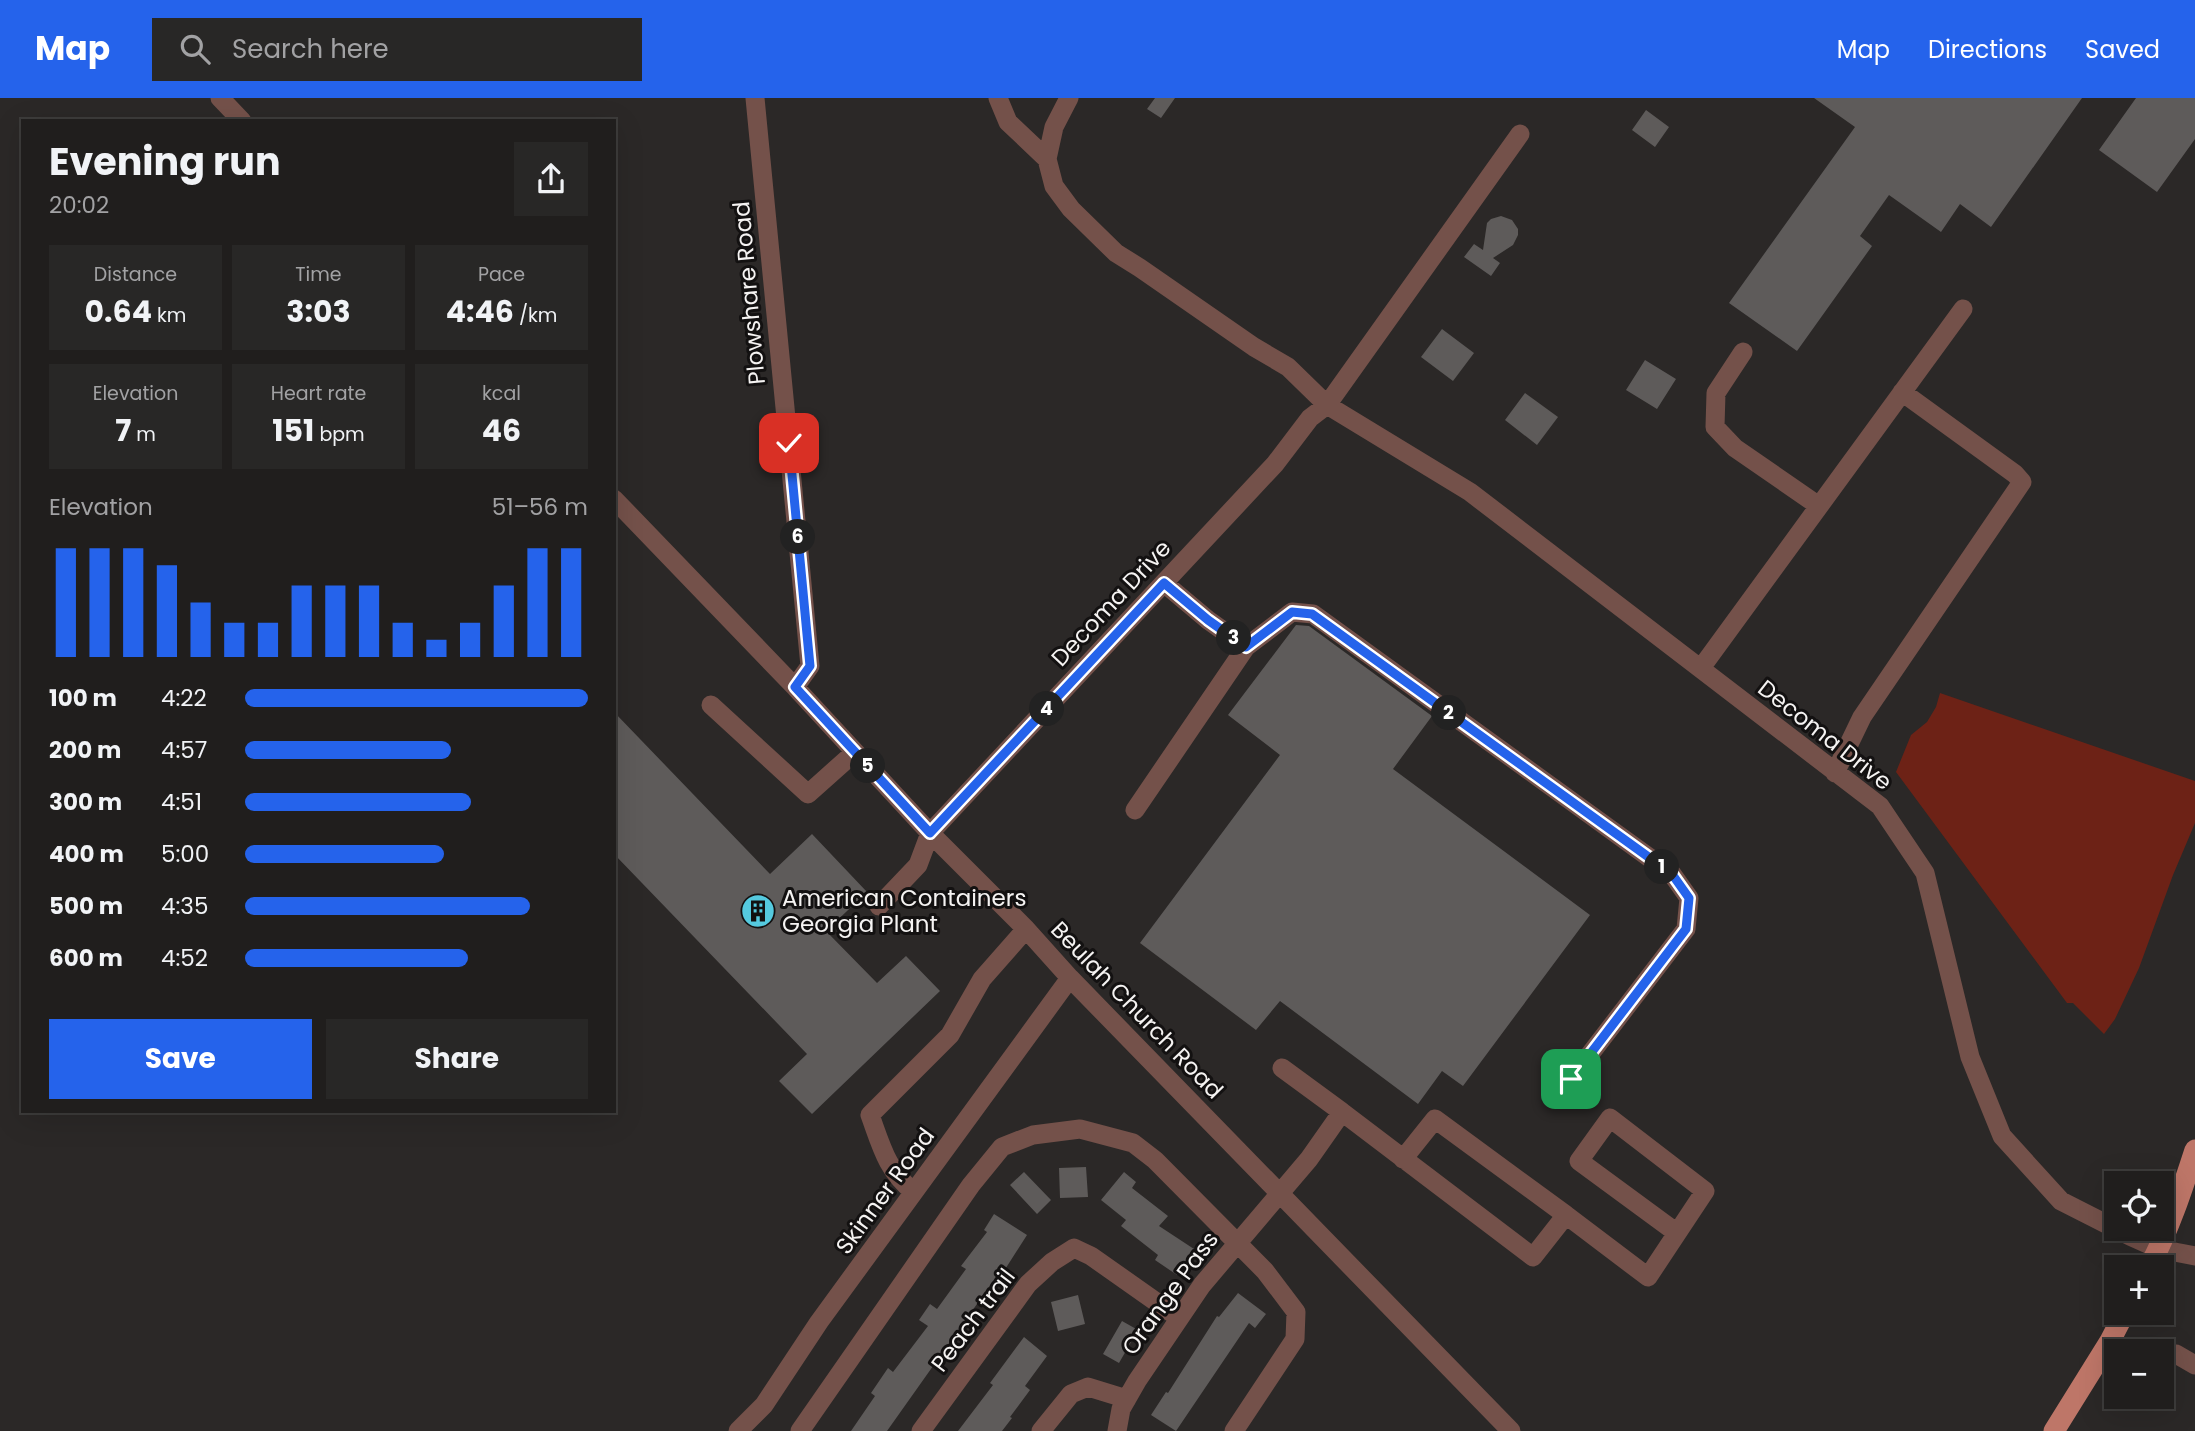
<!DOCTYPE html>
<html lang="en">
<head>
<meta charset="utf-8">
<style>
	body { margin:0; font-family:Poppins,sans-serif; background:#282726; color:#f1f3f6; height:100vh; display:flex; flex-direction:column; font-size:26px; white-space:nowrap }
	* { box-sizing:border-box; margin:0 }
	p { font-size:23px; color:#a2a2a4 }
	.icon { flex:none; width:38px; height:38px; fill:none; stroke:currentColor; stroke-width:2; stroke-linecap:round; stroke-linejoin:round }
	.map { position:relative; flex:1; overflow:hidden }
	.drawer { position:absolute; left:21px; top:21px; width:595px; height:994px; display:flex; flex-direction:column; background:#201e1d; border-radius:0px; box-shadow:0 7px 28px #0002,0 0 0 2px #3d3c3b }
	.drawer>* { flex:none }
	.fabs { position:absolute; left:2104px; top:1073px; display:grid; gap:14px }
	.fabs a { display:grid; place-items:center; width:70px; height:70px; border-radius:0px; background:#201e1d; box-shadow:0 7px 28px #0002,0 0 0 2px #3d3c3b; font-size:35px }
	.pin { position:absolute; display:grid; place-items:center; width:60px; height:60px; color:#fff; margin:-30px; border-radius:14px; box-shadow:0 4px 10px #0006 }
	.km { position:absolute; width:35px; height:35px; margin:-18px; border-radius:50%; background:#222; color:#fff; font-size:19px; line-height:35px; text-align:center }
	.round { display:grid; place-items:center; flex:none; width:74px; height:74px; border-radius:0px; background:#282726 }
	.headline { display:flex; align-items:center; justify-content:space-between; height:119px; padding:0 28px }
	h1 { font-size:38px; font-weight:700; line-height:52px }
	.figures { display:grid; grid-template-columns:repeat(3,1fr); gap:10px; height:119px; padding:7px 28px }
	.figures div { display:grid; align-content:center; border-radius:0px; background:#282726; text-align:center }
	.figures b { font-size:30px; font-weight:700 }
	.figures small { font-size:19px; font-weight:400 }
	.figures p { font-size:19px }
	.chart { height:196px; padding:14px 28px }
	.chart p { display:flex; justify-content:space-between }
	.chart svg { width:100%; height:126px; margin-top:7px; stroke:#2563eb; stroke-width:6 }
	.cta { display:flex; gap:14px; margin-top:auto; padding:14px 28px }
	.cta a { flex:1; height:80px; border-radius:0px; background:#2563eb; color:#fff; font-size:28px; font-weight:700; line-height:80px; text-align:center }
	.cta a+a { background:#282726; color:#f1f3f6 }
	ul { padding:0 28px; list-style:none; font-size:23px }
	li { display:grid; grid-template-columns:112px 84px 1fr; align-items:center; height:52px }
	li i { height:18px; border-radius:9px; background:#2563eb }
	header { display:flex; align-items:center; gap:42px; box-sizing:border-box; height:98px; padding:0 35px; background:#2563eb; color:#fff }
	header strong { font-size:33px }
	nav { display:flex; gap:38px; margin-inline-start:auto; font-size:24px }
	.search { width:490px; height:63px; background:#282726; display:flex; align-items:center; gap:18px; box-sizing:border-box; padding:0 24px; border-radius:0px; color:#a2a2a4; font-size:26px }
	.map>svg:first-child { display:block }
</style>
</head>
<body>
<header>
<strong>Map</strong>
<div class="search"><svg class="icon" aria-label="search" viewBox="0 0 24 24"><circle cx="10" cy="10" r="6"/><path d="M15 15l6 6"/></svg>Search here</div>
<nav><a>Map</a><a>Directions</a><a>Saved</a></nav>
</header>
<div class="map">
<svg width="2195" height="1333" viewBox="0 0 2195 1333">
	<rect width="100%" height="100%" fill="#2b2827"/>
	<!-- water -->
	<path fill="#6d2216" d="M1940,595L2195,683V725L2173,777L2139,870L2115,921L2104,936L2073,905H2067L1896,674L1911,637L1927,624L1936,609Z"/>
	<!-- building -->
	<path fill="#5e5b5a" d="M1155,0H1175L1161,20L1147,11Z
		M1814,0H2082L1991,129L1960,106L1941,134L1889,97L1860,138L1872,148L1797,253L1729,205L1855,29Z
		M2136,0H2195V41L2157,94L2099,52Z
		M1646,12L1669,29L1655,49L1632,32Z
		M1501,118L1512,122L1518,131V137L1513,147L1493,160L1500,165L1491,178L1464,159L1474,146L1483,152L1487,125L1491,121Z
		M1442,231L1474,255L1453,283L1421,259Z
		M1645,262L1676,281L1657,311L1626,292Z
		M1525,295L1558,319L1537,347L1505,322Z
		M1296,527L1309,528L1432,618L1393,671L1590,817L1463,988L1442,973L1418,1006L1280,903L1256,932L1140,845L1280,657L1228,617Z
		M614,614L770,776L812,736L867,794L826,833L877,885L906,858L940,893L812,1016L779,983L807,956L614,756Z
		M1086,1069L1088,1099L1060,1100L1059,1070Z
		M1024,1074L1051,1102L1037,1116L1010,1087Z
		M1124,1074L1136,1084L1132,1090L1168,1118L1159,1128L1194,1151L1177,1177L1155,1162L1158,1157L1121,1128L1126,1122L1101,1102Z
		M994,1116L1027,1137L1004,1173L996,1183L994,1182L887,1333H851L875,1298L871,1295L888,1270L893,1274L928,1228L919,1222L930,1206L937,1211L966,1171L961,1168L987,1134L984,1132Z
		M1238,1195L1266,1216L1255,1230L1249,1225L1176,1333L1151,1317L1166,1294L1168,1295L1217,1218L1219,1219Z
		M1078,1197L1085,1226L1058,1233L1051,1204Z
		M1122,1223L1138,1232L1119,1265L1103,1256Z
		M1024,1239L1047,1258L1025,1288L1030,1292L1010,1319L1012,1320L1002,1333H958L993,1287L990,1285Z"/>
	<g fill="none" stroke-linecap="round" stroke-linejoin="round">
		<!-- minor -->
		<path stroke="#74514a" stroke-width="19" d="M220,0L242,23
			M755,0L810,568L795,589
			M998,0L1008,24L1047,61
			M1520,36L1327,307L1470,394L1880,708L1925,775L1970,959L2002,1038L2061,1103L2130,1138L2159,1151L2195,1158
			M1743,254L1716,295L1715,329L1735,350L1819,408
			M614,401L795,589L930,735L1026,831L1070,880L1511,1333
			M1164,485L1208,522L1246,549L1292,514L1313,516L1672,776L1689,800L1686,831L1571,981
			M1701,570L1963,211
			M711,607L808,696L855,654
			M1835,675L1862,619L2022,384L2015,376L1902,294
			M1135,712L1246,549
			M879,808L918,767L930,735L1275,366L1310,320L1327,307L1288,269L1254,249L1140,170L1116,155L1071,111L1054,88L1047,61L1054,29L1069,0
			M1342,1014L1533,1159L1566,1117L1648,1179L1705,1093L1610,1020L1579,1063L1677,1135
			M1403,1061L1435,1021L1566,1117
			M914,1094C887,1073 881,1047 870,1017L950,937L982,881L1026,831
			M2176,1256L2195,1267
			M738,1333L764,1307L819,1224L1070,880
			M800,1333L971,1087L1002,1049L1033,1037L1080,1031L1133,1045L1155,1062L1265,1173L1296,1214L1295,1241L1234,1333
			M921,1333L1028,1186L1052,1164L1074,1150L1091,1158L1179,1220
			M1041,1333L1071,1296L1088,1289L1127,1301
			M1117,1333L1121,1311L1137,1283L1202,1187L1309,1061L1342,1014L1282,970"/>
		<!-- major -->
		<path stroke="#be7668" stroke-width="21" d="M2149,1169C2169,1132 2182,1092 2195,1052
			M2054,1333L2110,1243L2125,1214"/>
	</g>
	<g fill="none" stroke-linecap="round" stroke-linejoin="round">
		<!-- route casing -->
		<g stroke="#fff" stroke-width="14">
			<path id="route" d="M789,345L810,568L795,589L930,735L1164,485L1208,522L1246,549L1292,514L1312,516L1672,776L1689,800L1686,831L1571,981"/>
		</g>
		<!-- route -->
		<use href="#route" stroke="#2563eb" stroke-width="9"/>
	</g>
	<!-- icons -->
	<defs>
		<g id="building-disc" transform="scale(1.75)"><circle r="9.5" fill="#55cadf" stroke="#131111"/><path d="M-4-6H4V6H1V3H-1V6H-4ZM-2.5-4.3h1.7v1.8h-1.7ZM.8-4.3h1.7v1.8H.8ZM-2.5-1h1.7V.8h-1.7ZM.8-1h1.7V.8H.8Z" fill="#111"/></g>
	</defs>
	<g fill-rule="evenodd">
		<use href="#building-disc" x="758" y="813"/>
	</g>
	<g text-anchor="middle" stroke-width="6" stroke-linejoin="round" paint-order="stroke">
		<!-- street labels -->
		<g font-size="23" fill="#f5f3f2" stroke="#131111">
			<text transform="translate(749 195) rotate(-95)" y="8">Plowshare Road</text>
			<text transform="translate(1111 505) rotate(-47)" y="8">Decoma Drive</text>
			<text transform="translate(1825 637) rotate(38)" y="8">Decoma Drive</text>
			<text transform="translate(1137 912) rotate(46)" y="8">Beulah Church Road</text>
			<text transform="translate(885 1093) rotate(-54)" y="8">Skinner Road</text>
			<text transform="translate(1170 1195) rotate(-54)" y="8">Orange Pass</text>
			<text transform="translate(973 1222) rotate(-53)" y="8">Peach trail</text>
		</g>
		<!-- poi labels -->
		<g font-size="23" fill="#f5f3f2" stroke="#131111" text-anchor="start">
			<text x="782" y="808">American Containers<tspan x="782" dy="26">Georgia Plant</tspan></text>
		</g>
	</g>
</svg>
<div class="fabs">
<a><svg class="icon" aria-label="locate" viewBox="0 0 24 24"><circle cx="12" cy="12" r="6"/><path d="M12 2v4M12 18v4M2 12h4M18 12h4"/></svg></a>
<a>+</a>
<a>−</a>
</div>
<div class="pin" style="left:1571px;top:981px;background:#1e9e55"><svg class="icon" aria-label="arrive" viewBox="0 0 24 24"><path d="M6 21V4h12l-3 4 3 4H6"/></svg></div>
<div class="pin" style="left:789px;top:345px;background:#d93025"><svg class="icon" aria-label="check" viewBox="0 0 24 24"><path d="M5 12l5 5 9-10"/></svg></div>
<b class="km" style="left:1662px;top:769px">1</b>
<b class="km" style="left:1449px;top:615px">2</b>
<b class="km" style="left:1234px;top:540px">3</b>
<b class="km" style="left:1047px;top:611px">4</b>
<b class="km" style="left:868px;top:668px">5</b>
<b class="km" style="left:798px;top:439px">6</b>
<section class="drawer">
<div class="headline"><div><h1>Evening run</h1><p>20:02</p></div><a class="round"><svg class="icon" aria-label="share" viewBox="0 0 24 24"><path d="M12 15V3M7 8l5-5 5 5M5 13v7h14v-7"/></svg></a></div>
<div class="figures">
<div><p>Distance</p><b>0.64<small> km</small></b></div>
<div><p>Time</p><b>3:03</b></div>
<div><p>Pace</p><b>4:46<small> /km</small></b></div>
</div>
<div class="figures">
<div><p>Elevation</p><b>7<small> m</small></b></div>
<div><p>Heart rate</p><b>151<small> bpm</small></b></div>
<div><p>kcal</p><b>46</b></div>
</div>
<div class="chart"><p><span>Elevation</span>51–56 m</p>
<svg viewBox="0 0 160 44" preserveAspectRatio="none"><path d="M5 44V6M15 44V6M25 44V6M35 44V12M45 44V25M55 44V32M65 44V32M75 44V19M85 44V19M95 44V19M105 44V32M115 44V38M125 44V32M135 44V19M145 44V6M155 44V6"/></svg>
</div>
<ul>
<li><b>100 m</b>4:22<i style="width:100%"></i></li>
<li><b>200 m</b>4:57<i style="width:60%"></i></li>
<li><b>300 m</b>4:51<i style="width:66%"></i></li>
<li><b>400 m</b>5:00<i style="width:58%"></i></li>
<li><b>500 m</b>4:35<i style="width:83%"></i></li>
<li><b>600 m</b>4:52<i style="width:65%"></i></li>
</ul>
<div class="cta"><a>Save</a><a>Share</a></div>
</section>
</div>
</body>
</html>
